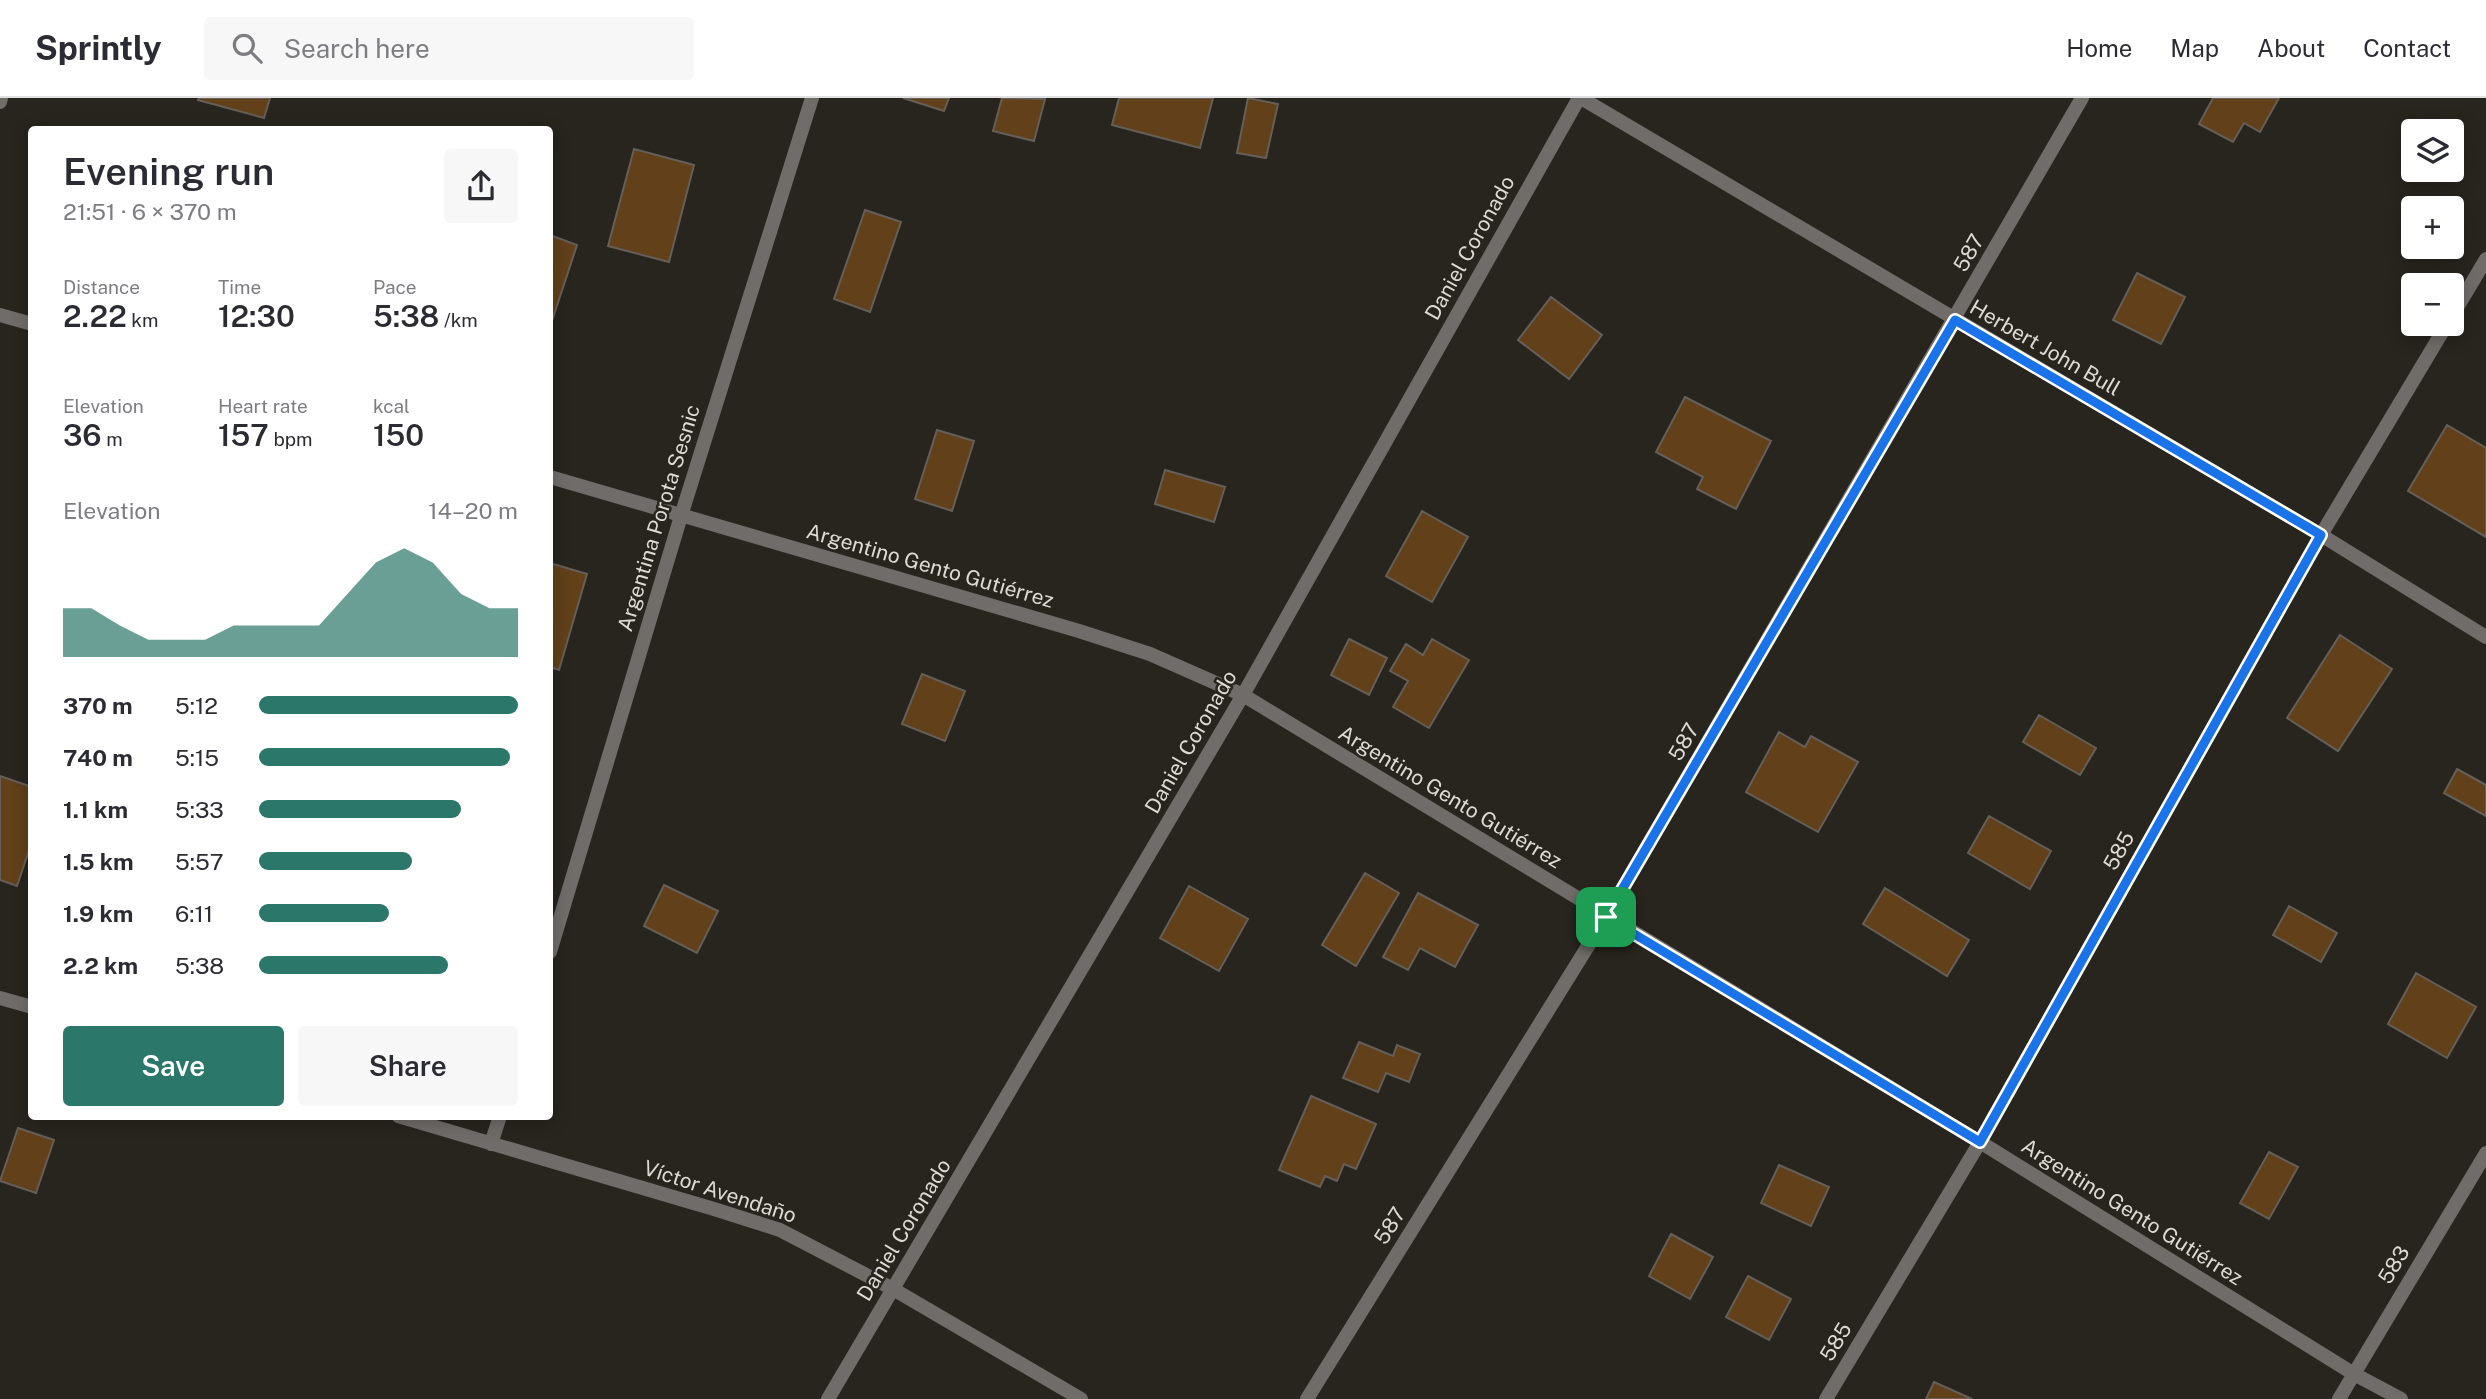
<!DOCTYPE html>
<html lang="en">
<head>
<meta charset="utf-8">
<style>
	body { margin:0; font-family:"Public Sans",sans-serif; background:#f7f7f7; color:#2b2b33; height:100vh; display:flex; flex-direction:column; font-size:26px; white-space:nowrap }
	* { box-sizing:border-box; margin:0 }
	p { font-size:23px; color:#7c7c81 }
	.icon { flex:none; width:38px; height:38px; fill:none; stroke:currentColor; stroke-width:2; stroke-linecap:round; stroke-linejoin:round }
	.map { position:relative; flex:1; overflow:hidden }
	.side { position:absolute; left:28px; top:28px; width:525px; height:994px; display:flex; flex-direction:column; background:#fff; border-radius:7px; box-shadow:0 4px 18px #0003 }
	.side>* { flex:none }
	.fabs { position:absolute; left:2401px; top:21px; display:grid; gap:14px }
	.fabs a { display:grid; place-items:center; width:63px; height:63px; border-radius:7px; background:#fff; box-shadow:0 4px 18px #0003; font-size:35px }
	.pin { position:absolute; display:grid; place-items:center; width:60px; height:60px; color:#fff; margin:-30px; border-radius:14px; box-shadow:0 4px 10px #0006 }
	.round { display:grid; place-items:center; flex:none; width:74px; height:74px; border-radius:7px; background:#f7f7f7 }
	.headline { display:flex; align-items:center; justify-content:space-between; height:119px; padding:0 35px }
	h1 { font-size:38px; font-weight:600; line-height:52px }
	.metrics { display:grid; grid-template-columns:repeat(3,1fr); gap:10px; height:119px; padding:7px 35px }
	.metrics div { display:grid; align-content:center }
	.metrics b { font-size:30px; font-weight:600 }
	.metrics small { font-size:19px; font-weight:400 }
	.metrics p { font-size:19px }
	.chart { height:196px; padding:14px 35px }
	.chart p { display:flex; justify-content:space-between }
	.chart svg { width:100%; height:126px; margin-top:7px; fill:#2b7769; opacity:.7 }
	.button { display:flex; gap:14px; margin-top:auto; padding:14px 35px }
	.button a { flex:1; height:80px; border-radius:7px; background:#2b7769; color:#fff; font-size:28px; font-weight:600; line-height:80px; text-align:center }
	.button a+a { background:#f7f7f7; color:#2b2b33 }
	ul { padding:0 35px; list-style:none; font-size:23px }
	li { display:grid; grid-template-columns:112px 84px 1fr; align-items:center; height:52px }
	li i { height:18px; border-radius:9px; background:#2b7769 }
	header { display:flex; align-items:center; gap:42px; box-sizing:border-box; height:98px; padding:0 35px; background:#fff; border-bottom:2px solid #e1e1e2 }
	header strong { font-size:33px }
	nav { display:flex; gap:38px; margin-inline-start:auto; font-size:24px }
	.search { width:490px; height:63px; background:#f7f7f7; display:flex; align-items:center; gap:18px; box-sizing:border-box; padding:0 24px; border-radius:7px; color:#7c7c81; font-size:26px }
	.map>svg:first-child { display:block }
</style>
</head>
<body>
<header>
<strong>Sprintly</strong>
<div class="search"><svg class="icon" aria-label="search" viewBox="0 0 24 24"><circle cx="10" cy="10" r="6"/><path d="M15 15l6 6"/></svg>Search here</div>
<nav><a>Home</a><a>Map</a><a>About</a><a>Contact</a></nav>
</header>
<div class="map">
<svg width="2486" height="1301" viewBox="0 0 2486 1301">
	<rect width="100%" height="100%" fill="#28241e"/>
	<!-- building -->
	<path fill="#61401a" stroke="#655f59" stroke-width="2" d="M199,0H270L264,20L198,2Z
		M903,0H949L944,13Z
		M1002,0L1045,1L1034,43L993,33Z
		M1119,0H1213L1200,50L1112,27Z
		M1248,0L1278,6L1266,60L1237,55Z
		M2213,0H2279L2260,34L2244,25L2233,44L2199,26Z
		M634,51L694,67L669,164L608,148Z
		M865,112L901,124L870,214L834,201Z
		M550,137L577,147L550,229Z
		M2137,175L2185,199L2161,246L2113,222Z
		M1551,199L1602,237L1569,281L1518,242Z
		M1685,299L1771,343L1736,411L1697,391L1703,379L1656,354Z
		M2447,327L2486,350V439L2408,393Z
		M937,332L974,343L952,413L915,401Z
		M1165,372L1225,389L1214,424L1155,406Z
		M1422,413L1468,439L1432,504L1386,478Z
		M550,465L587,476L559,572L550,569Z
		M2340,537L2392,571L2338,653L2287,620Z
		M1349,541L1387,560L1369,597L1331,577Z
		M1432,541L1469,562L1429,630L1393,609L1408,583L1390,573L1406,546L1423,557Z
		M922,576L965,593L945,643L902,626Z
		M2039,617L2096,650L2080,677L2023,644Z
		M1779,634L1805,649L1811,638L1858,664L1818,734L1746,694Z
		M2457,671L2486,687V718L2444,695Z
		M0,678L32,689V743L17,788L0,782Z
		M1989,718L2051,753L2030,791L1968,755Z
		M1365,775L1399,795L1356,868L1322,847Z
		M664,787L718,813L697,855L644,828Z
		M1189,788L1248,821L1219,873L1160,840Z
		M1885,790L1969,842L1947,878L1863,826Z
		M1418,795L1478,827L1455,869L1420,850L1408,872L1383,859Z
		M2289,808L2337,835L2321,864L2273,837Z
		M2416,875L2476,909L2447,960L2388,926Z
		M1359,944L1393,958L1397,947L1420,956L1409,984L1386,975L1378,994L1343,980Z
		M1311,998L1376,1026L1356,1071L1344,1066L1337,1083L1325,1078L1320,1089L1279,1072Z
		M18,1030L54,1042L36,1095L0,1083Z
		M2269,1054L2298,1069L2269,1121L2240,1105Z
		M1779,1067L1829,1089L1811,1128L1761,1105Z
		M1671,1136L1713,1159L1690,1201L1649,1178Z
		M1748,1178L1791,1201L1769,1242L1726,1219Z
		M1934,1284L1972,1301H1926Z"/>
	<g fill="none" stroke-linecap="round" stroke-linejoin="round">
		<!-- minor -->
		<path stroke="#6f6c69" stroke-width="14" d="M1581,0L2321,437L2486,539
			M0,4L1,0
			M0,217L32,226
			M2452,218L2486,161
			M550,379L1079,533L1150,556L1243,597L1980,1044L2354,1276L2401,1301
			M550,854L681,418L812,0
			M0,900L32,909
			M398,1018L714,1111L780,1132L893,1191L1081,1301
			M491,1046L500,1018
			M828,1301L1243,597L1579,0
			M1307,1301L1606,819L2082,0
			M1826,1301L1980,1044L2321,437L2447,226
			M2339,1301L2486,1055"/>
	</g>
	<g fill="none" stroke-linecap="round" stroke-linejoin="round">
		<!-- route casing -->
		<g stroke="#fff" stroke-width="14">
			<path id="route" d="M1955,222L2321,437L1980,1044L1606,819Z"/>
		</g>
		<!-- route -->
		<use href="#route" stroke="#1a73e8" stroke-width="9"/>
	</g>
	<g text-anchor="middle" stroke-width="5" stroke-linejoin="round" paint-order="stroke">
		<!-- street labels -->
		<g font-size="21" fill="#dddad6" stroke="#28241e">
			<text transform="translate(1470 150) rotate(-61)" y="7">Daniel Coronado</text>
			<text transform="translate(1969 155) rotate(-60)" y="7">587</text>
			<text transform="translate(2045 250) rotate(30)" y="7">Herbert John Bull</text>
			<text transform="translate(659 420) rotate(-73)" y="7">Argentina Porota Sesnic</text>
			<text transform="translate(930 468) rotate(16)" y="7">Argentino Gento Gutiérrez</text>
			<text transform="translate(1191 644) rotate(-60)" y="7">Daniel Coronado</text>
			<text transform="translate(1684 644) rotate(-60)" y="7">587</text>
			<text transform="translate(1450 699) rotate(31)" y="7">Argentino Gento Gutiérrez</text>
			<text transform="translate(2119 753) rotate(-61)" y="7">585</text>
			<text transform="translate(720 1094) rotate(18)" y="7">Víctor Avendaño</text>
			<text transform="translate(2132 1114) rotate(32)" y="7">Argentino Gento Gutiérrez</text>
			<text transform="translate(1390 1128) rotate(-58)" y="7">587</text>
			<text transform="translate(904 1132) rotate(-59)" y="7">Daniel Coronado</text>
			<text transform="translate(2394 1167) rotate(-59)" y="7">583</text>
			<text transform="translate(1836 1244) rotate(-59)" y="7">585</text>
		</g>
	</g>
</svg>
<div class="fabs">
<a><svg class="icon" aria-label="layers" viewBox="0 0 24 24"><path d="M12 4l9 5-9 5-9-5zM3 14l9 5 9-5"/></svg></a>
<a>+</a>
<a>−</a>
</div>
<div class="pin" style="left:1606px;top:819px;background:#1e9e55"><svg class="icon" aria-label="arrive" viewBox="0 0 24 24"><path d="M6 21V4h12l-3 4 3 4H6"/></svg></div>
<section class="side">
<div class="headline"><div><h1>Evening run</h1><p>21:51 · 6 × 370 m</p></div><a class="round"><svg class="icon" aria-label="share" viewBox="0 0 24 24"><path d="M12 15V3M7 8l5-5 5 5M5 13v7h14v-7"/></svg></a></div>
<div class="metrics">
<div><p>Distance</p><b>2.22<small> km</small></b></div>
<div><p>Time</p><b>12:30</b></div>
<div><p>Pace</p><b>5:38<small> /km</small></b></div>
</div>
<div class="metrics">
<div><p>Elevation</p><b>36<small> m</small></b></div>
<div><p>Heart rate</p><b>157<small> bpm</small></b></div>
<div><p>kcal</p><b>150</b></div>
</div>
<div class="chart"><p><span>Elevation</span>14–20 m</p>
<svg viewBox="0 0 160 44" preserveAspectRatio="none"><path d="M0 44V27L10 27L20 33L30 38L40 38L50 38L60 33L70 33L80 33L90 33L100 22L110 11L120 6L130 11L140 22L150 27L160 27V44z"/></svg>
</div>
<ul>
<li><b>370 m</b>5:12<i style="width:100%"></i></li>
<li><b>740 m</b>5:15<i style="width:97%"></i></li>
<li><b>1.1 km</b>5:33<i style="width:78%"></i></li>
<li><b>1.5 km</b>5:57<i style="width:59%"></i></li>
<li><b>1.9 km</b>6:11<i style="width:50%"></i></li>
<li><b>2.2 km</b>5:38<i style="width:73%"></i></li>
</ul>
<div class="button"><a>Save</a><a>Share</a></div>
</section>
</div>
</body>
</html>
